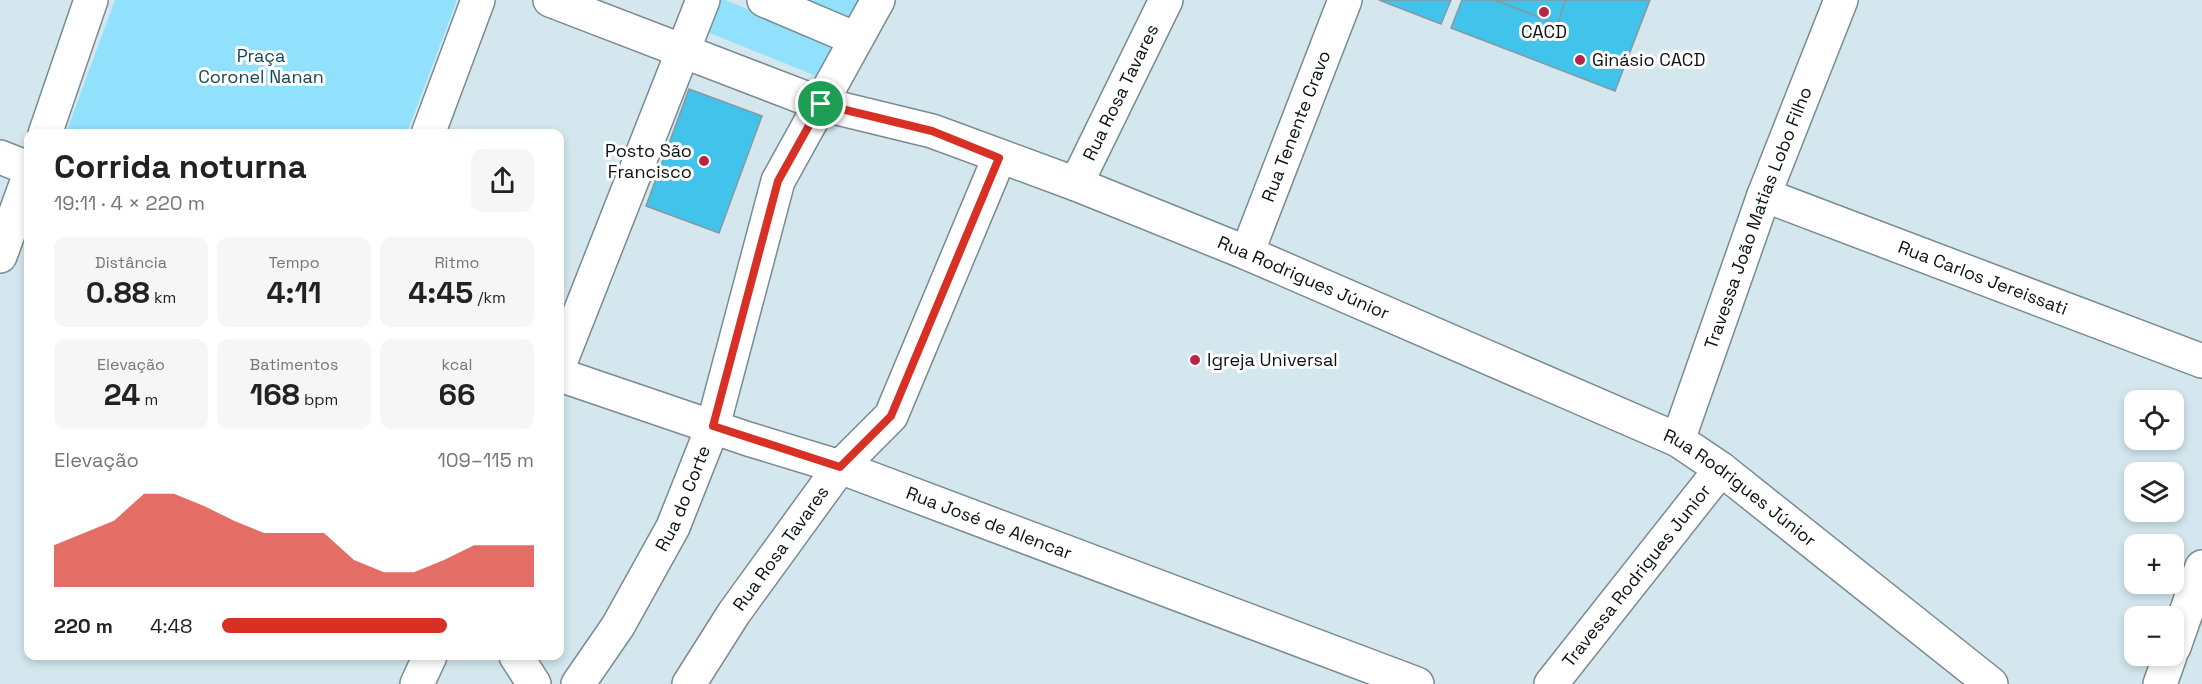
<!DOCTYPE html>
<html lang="pt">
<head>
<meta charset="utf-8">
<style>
	body { margin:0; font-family:"Space Grotesk",sans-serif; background:#f6f6f6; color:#222; height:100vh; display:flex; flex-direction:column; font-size:22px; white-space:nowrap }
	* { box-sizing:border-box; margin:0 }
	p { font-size:20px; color:#767676 }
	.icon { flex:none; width:33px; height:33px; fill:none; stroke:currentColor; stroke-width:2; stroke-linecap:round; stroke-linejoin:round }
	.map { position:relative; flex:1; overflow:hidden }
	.side { position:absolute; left:24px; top:129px; width:540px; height:531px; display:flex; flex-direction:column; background:#fff; border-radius:12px; box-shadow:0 3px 9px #0003 }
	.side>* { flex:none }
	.tools { position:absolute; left:2124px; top:390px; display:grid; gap:12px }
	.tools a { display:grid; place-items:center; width:60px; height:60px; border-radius:12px; background:#fff; box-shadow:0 3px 9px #0003; font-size:30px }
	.pin { position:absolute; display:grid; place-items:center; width:51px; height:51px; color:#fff; margin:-26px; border:3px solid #fff; border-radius:50%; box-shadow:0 2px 6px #0007 }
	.round { display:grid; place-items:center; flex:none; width:63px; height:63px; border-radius:12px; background:#f6f6f6 }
	.head { display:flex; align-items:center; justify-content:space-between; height:102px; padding:0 30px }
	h1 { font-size:33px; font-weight:600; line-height:45px }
	.figures { display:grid; grid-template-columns:repeat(3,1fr); gap:9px; height:102px; padding:6px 30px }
	.figures div { display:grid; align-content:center; border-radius:12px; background:#f6f6f6; text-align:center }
	.figures b { font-size:30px; font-weight:600 }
	.figures small { font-size:16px; font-weight:400 }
	.figures p { font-size:16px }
	.chart { height:168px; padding:12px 30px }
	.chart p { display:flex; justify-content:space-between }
	.chart svg { width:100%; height:108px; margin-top:6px; fill:#d93025; opacity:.7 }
	ul { padding:0 30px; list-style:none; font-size:20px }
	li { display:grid; grid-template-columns:96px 72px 1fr; align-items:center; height:45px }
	li i { height:15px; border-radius:8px; background:#d93025 }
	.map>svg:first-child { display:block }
</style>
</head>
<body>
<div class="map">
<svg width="2202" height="684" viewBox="0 0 2202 684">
	<rect width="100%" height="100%" fill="#d4e7ef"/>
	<!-- green -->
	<path fill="#91e0fc" d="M115,0H457L407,133H66Z
		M717,0H725L840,46L826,80L705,31Z
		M799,0H867L854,24Z"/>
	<!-- building -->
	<path fill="#42c3eb" stroke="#8799a0" stroke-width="1.5" d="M1379,0H1451L1441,24Z
		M1462,0H1494L1557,24L1566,0H1650L1615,91L1451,28Z
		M1495,0H1566L1557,24Z
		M689,89L762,116L719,233L646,206Z"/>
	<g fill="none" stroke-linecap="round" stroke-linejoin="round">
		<!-- minor casing -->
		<g stroke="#798b92" stroke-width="36">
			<g id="minor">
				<path d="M764,0L856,39"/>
				<path d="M45,134L91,0"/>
				<path d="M428,134L478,0"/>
				<path d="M0,157L28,168"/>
				<path id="s1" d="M1076,184L1166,0"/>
				<path id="s2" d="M1764,195L2202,361"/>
				<path d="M0,256L28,179"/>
				<path d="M560,363L703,0"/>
				<path id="s3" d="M560,375L748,439L840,467L1417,684"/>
				<path id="s4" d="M1678,440L1764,195L1841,0"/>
				<path d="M516,656L534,684"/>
				<path d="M417,684L430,656"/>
				<path id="s5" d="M578,684L618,626L673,527L713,426L778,181L878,0"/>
				<path id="s6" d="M689,684L734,613L840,467L891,416L999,158"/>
				<path id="s7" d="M1551,684L1721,469"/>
			</g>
		</g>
		<!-- major casing -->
		<g stroke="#798b92" stroke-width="36">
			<g id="major">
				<path id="s8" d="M550,0L821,104L932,131L1076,184L1247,253L1678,440L1721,469L1991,684"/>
				<path id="s9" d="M1247,253L1345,0"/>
				<path d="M2174,647L2202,567"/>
				<path d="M2160,684L2170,656"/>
			</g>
		</g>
		<!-- minor -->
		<use href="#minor" stroke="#fff" stroke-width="33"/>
		<!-- major -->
		<use href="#major" stroke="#fff" stroke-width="33"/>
	</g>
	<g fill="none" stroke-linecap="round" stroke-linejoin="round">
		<!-- route casing -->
		<g stroke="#fff" stroke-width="12">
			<path id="route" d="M821,104L932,131L999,158L891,416L840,467L713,426L778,181Z"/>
		</g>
		<!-- route -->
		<use href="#route" stroke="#d93025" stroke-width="8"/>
	</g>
	<!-- markers -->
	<g fill="#b72649" stroke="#fff" stroke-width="2">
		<circle cx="1544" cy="12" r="6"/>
		<circle cx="1580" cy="60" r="6"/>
		<circle cx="704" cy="161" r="6"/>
		<circle cx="1195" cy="360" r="6"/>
	</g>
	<g text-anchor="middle" stroke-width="6" stroke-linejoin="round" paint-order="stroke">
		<!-- poi labels -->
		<g font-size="18" fill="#0b1214" stroke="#fff" text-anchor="start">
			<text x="1544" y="38" text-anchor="middle">CACD</text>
			<text x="1592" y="66">Ginásio CACD</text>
			<text x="692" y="157" text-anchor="end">Posto São<tspan x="692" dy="21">Francisco</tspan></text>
			<text x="1207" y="366">Igreja Universal</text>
		</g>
		<!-- park labels -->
		<g font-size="18" fill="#124859" stroke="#fff">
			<text x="261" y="62">Praça<tspan x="261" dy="21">Coronel Nanan</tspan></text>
		</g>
		<!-- street labels -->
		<g font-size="18" fill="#0b1214" stroke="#fff">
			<text dy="6" stroke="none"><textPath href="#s1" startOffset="102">Rua Rosa Tavares</textPath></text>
			<text dy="6" stroke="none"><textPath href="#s9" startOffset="136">Rua Tenente Cravo</textPath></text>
			<text dy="6" stroke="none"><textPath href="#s4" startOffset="236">Travessa João Matias Lobo Filho</textPath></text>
			<text dy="6" stroke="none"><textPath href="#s8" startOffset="804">Rua Rodrigues Júnior</textPath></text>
			<text dy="6" stroke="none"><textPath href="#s2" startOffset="234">Rua Carlos Jereissati</textPath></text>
			<text dy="6" stroke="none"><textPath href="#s8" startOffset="1290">Rua Rodrigues Júnior</textPath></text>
			<text dy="6" stroke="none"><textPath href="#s5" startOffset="214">Rua do Corte</textPath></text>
			<text dy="6" stroke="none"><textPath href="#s3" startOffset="454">Rua José de Alencar</textPath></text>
			<text dy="6" stroke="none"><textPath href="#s6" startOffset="164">Rua Rosa Tavares</textPath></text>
			<text dy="6" stroke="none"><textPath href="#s7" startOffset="138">Travessa Rodrigues Junior</textPath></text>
		</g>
	</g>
</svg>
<div class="tools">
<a><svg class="icon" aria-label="locate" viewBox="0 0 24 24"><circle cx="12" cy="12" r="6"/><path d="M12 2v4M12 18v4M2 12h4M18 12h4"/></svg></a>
<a><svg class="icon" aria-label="layers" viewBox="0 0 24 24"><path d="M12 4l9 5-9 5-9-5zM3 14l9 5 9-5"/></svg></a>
<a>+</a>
<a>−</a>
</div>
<div class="pin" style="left:821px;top:104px;background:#1e9e55"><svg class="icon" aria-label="arrive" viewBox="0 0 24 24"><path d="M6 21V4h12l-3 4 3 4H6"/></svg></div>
<section class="side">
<div class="head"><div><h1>Corrida noturna</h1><p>19:11 · 4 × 220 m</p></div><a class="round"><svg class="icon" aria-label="share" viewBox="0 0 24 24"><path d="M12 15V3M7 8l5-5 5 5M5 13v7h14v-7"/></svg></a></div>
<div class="figures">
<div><p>Distância</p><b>0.88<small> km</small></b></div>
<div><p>Tempo</p><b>4:11</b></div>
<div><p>Ritmo</p><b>4:45<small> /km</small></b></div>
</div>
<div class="figures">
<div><p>Elevação</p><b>24<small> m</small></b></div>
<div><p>Batimentos</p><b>168<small> bpm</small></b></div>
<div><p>kcal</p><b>66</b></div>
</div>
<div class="chart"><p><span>Elevação</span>109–115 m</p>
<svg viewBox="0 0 160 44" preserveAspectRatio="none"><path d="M0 44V27L10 22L20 17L30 6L40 6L50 11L60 17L70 22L80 22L90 22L100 33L110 38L120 38L130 33L140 27L150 27L160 27V44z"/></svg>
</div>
<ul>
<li><b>220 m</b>4:48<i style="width:72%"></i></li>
</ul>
</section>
</div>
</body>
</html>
